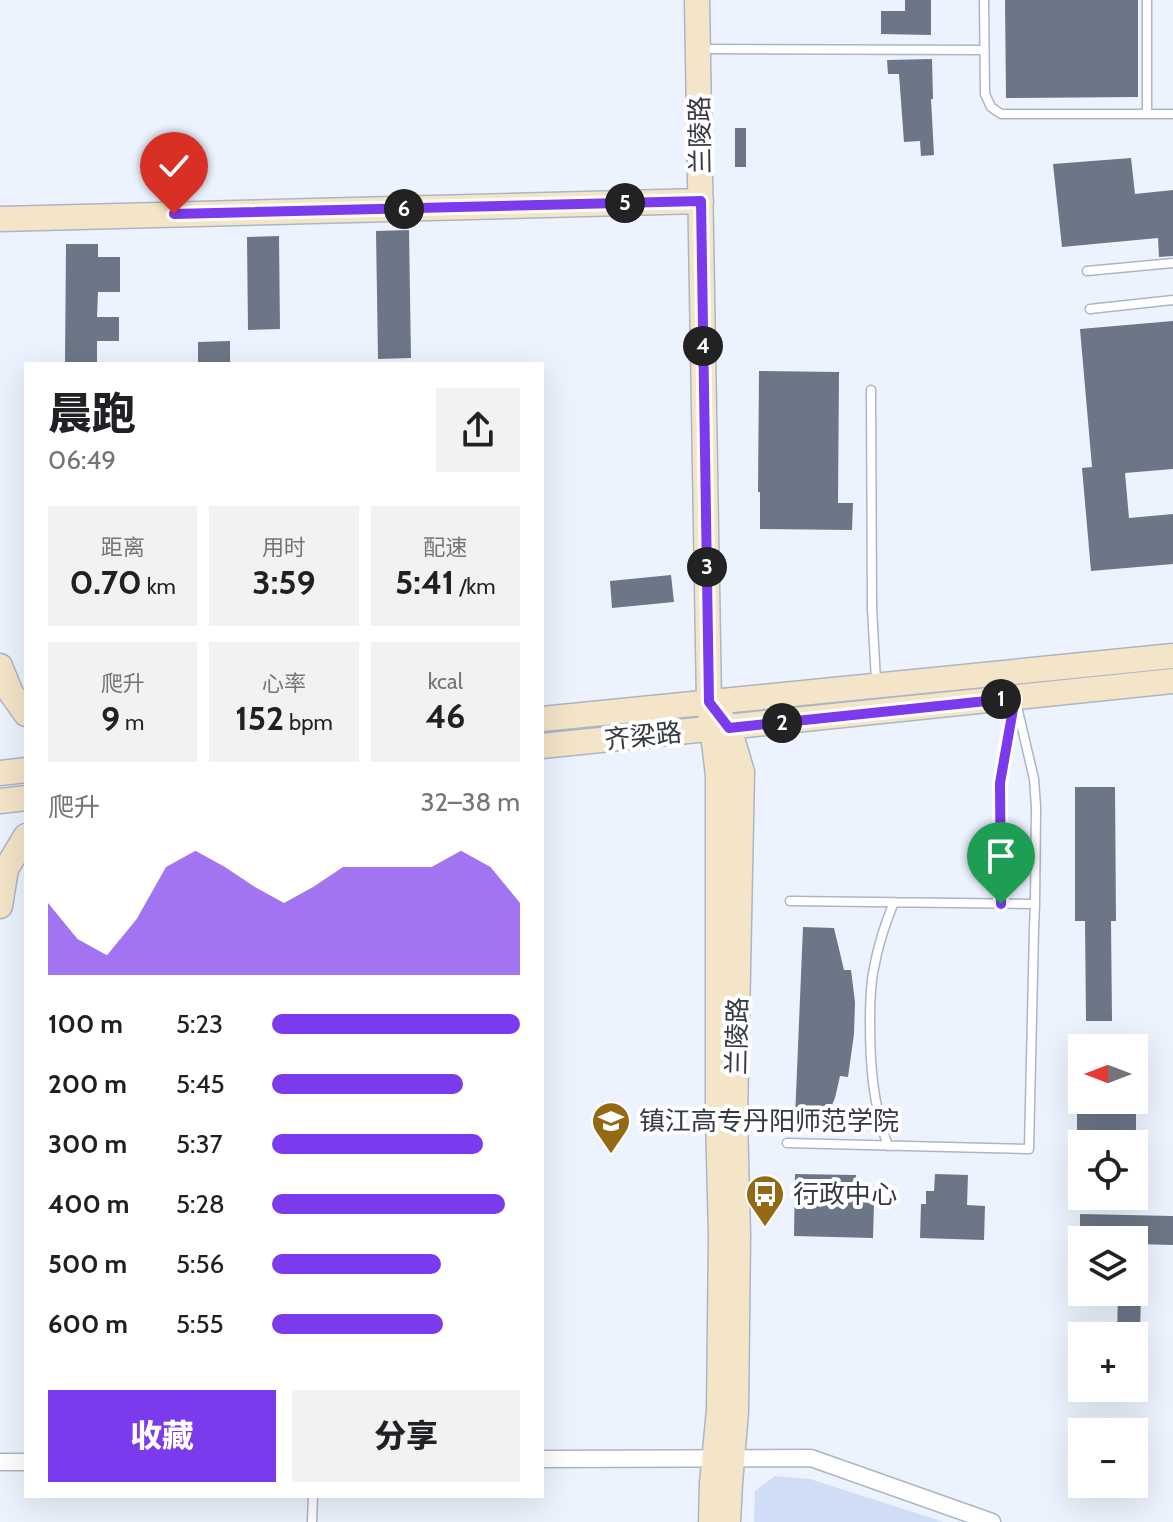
<!DOCTYPE html>
<html lang="zh">
<head>
<meta charset="utf-8">
<style>
	body { margin:0; font-family:Cabin,"Noto Sans SC",sans-serif; background:#f2f2f2; color:#202124; height:100vh; display:flex; flex-direction:column; font-size:30px; white-space:nowrap }
	* { box-sizing:border-box; margin:0 }
	p { font-size:26px; color:#757577 }
	.icon { flex:none; width:44px; height:44px; fill:none; stroke:currentColor; stroke-width:2; stroke-linecap:round; stroke-linejoin:round }
	.map { position:relative; flex:1; overflow:hidden }
	.sheet { position:absolute; left:24px; top:362px; width:520px; height:1136px; display:flex; flex-direction:column; background:#fff; border-radius:0px; box-shadow:0 8px 32px #0002 }
	.sheet>* { flex:none }
	.needle { width:52px; rotate:270deg }
	.fabs { position:absolute; left:1068px; top:1034px; display:grid; gap:16px }
	.fabs a { display:grid; place-items:center; width:80px; height:80px; border-radius:0px; background:#fff; box-shadow:0 8px 32px #0002; font-size:40px }
	.pin { position:absolute; display:grid; place-items:center; width:68px; height:68px; color:#fff; margin:-82px -34px; border-radius:50% 50% 50% 0; rotate:-45deg; box-shadow:0 0 8px #0007 }
	.pin .icon { rotate:45deg }
	.km { position:absolute; width:40px; height:40px; margin:-20px; border-radius:50%; background:#222; color:#fff; font-size:22px; line-height:40px; text-align:center }
	.round { display:grid; place-items:center; flex:none; width:84px; height:84px; border-radius:0px; background:#f2f2f2 }
	.summary { display:flex; align-items:center; justify-content:space-between; height:136px; padding:0 24px }
	h1 { font-size:44px; font-weight:800; line-height:60px }
	.metrics { display:grid; grid-template-columns:repeat(3,1fr); gap:12px; height:136px; padding:8px 24px }
	.metrics div { display:grid; align-content:center; border-radius:0px; background:#f2f2f2; text-align:center }
	.metrics b { font-size:34px; font-weight:800 }
	.metrics small { font-size:22px; font-weight:400 }
	.metrics p { font-size:22px }
	.chart { height:224px; padding:16px 24px }
	.chart p { display:flex; justify-content:space-between }
	.chart svg { width:100%; height:144px; margin-top:8px; fill:#7c3aed; opacity:.7 }
	.primary-button { display:flex; gap:16px; margin-top:auto; padding:16px 24px }
	.primary-button a { flex:1; height:92px; border-radius:0px; background:#7c3aed; color:#fff; font-size:32px; font-weight:800; line-height:92px; text-align:center }
	.primary-button a+a { background:#f2f2f2; color:#202124 }
	ul { padding:0 24px; list-style:none; font-size:26px }
	li { display:grid; grid-template-columns:128px 96px 1fr; align-items:center; height:60px }
	li i { height:20px; border-radius:10px; background:#7c3aed }
	.map>svg:first-child { display:block }
</style>
</head>
<body>
<div class="map">
<svg width="1173" height="1522" viewBox="0 0 1173 1522">
	<rect width="100%" height="100%" fill="#edf3fe"/>
	<!-- green -->
	<path fill="#cfddf7" d="M775,1476L810,1479L944,1522H754L755,1491Z"/>
	<!-- building -->
	<path fill="#6d7686" d="M905,0H931V35L881,34V11H905Z
		M1005,0H1138V97L1006,98Z
		M932,59L933,99H931L934,155L921,156L920,141L904,142L899,74H888L887,60Z
		M735,128H746V167H735Z
		M1131,158L1135,194L1173,190V256L1159,257L1158,238L1062,247L1053,164Z
		M409,230L411,358L378,359L376,231Z
		M279,236L280,329L248,330L247,237Z
		M66,244H98V257H120V292H98L97,317H119V341H97V364H65Z
		M1173,321V469L1125,473L1129,518L1173,514V564L1091,571L1082,468L1092,467L1080,329Z
		M230,341V364H198V342Z
		M759,371L839,372L838,503H853L852,530L760,529V492H758Z
		M671,575L674,602L612,608L610,581Z
		M1075,787H1115L1116,921H1111L1112,1021H1086L1085,921H1075Z
		M803,927L834,928L844,970H851L855,1002L854,1034L848,1077L840,1076L835,1098L826,1119L795,1118Z
		M1077,1100H1136V1144L1077,1141Z
		M795,1174L856,1175V1202L874,1203L873,1238L794,1236Z
		M935,1174L968,1175L967,1205L985,1206L984,1240L920,1238L921,1204H926V1191H934Z
		M1080,1214L1173,1216V1245L1134,1244V1240H1080Z
		M1118,1292H1141L1140,1336H1117Z"/>
	<g fill="none" stroke-linecap="round" stroke-linejoin="round">
		<!-- lane casing -->
		<g stroke="#acb5c6" stroke-width="11">
			<path id="lane" d="M984,0L985,94L991,107L1001,114H1173
				M1147,0V114
				M701,49L984,50
				M1087,271L1173,263
				M1090,309L1173,300
				M871,390L872,608L876,681
				M1001,904L1000,783L1015,698L1034,779L1036,807L1035,904
				M787,1143L1029,1149L1034,929L1035,904L790,901
				M888,1146C873,1105 870,1066 870,1023C870,1005 870,986 874,968C878,945 885,924 894,902
				M312,1522L313,1496"/>
		</g>
		<!-- street casing -->
		<g stroke="#acb5c6" stroke-width="19">
			<path id="street" d="M542,1459L811,1458L992,1522
				M0,1462H26"/>
		</g>
		<!-- secondary casing -->
		<g stroke="#acb5c6" stroke-width="27">
			<path id="secondary" d="M697,0L709,702L718,775V1118L721,1236L719,1410L712,1483L711,1522
				M0,219L701,201
				M0,666L11,693L26,714
				M709,702L729,728L742,772L735,1119L738,1234L736,1412L730,1483L728,1522
				M542,719L1173,656
				M542,746L1173,681
				M0,773L26,770
				M0,801L26,798
				M0,906L6,869L26,836"/>
		</g>
		<!-- lane -->
		<use href="#lane" stroke="#fff" stroke-width="8"/>
		<!-- street -->
		<use href="#street" stroke="#fff" stroke-width="16"/>
		<!-- secondary -->
		<use href="#secondary" stroke="#f4e4c8" stroke-width="24"/>
	</g>
	<g fill="none" stroke-linecap="round" stroke-linejoin="round">
		<!-- route casing -->
		<g stroke="#fff" stroke-width="16">
			<path id="route" d="M174,214L701,201L709,702L729,728L1015,698L1000,783L1001,904"/>
		</g>
		<!-- route -->
		<use href="#route" stroke="#7c3aed" stroke-width="10"/>
	</g>
	<!-- icons -->
	<defs>
		<g id="school-pin" transform="scale(2)"><path d="M0 17L-7.5 6A9.5 9.5 0 1 1 7.5 6Z" fill="#936913" stroke="#fff"/><path d="M0-5L7-2L0 1L-7-2ZM-4 1L0 2.5L4 1V4Q0 6-4 4Z" fill="#fff"/></g>
		<g id="bus-pin" transform="scale(2)"><path d="M0 17L-7.5 6A9.5 9.5 0 1 1 7.5 6Z" fill="#936913" stroke="#fff"/><path d="M-5-6H5V4H4V6H2V4H-2V6H-4V4H-5ZM-3.5-4V0h7V-4ZM-3.5 1.2v1.5H-2V1.2ZM2 1.2v1.5H3.5V1.2Z" fill="#fff"/></g>
	</defs>
	<g fill-rule="evenodd">
		<use href="#school-pin" x="611" y="1121"/>
		<use href="#bus-pin" x="765" y="1194"/>
	</g>
	<g text-anchor="middle" stroke-width="8" stroke-linejoin="round" paint-order="stroke">
		<!-- street labels -->
		<g font-size="26" fill="#353940" stroke="#fff">
			<text transform="translate(700 135) rotate(-91)" y="9">兰陵路</text>
			<text transform="translate(643 736) rotate(-6)" y="9">齐梁路</text>
			<text transform="translate(737 1036) rotate(-89)" y="9">兰陵路</text>
		</g>
		<!-- poi labels -->
		<g font-size="26" fill="#353940" stroke="#fff" text-anchor="start">
			<text x="639" y="1130">镇江高专丹阳师范学院</text>
			<text x="793" y="1203">行政中心</text>
		</g>
	</g>
</svg>
<div class="fabs">
<a><svg class="needle" viewBox="-14 -14 28 28"><path d="M0-13l5 13h-10z" fill="#e53935"/><path d="M0 13l5-13h-10z" fill="#757577"/></svg></a>
<a><svg class="icon" aria-label="locate" viewBox="0 0 24 24"><circle cx="12" cy="12" r="6"/><path d="M12 2v4M12 18v4M2 12h4M18 12h4"/></svg></a>
<a><svg class="icon" aria-label="layers" viewBox="0 0 24 24"><path d="M12 4l9 5-9 5-9-5zM3 14l9 5 9-5"/></svg></a>
<a>+</a>
<a>−</a>
</div>
<div class="pin" style="left:1001px;top:904px;background:#1e9e55"><svg class="icon" aria-label="arrive" viewBox="0 0 24 24"><path d="M6 21V4h12l-3 4 3 4H6"/></svg></div>
<div class="pin" style="left:174px;top:214px;background:#d93025"><svg class="icon" aria-label="check" viewBox="0 0 24 24"><path d="M5 12l5 5 9-10"/></svg></div>
<b class="km" style="left:1001px;top:699px">1</b>
<b class="km" style="left:782px;top:723px">2</b>
<b class="km" style="left:707px;top:567px">3</b>
<b class="km" style="left:703px;top:346px">4</b>
<b class="km" style="left:625px;top:203px">5</b>
<b class="km" style="left:404px;top:209px">6</b>
<section class="sheet">
<div class="summary"><div><h1>晨跑</h1><p>06:49</p></div><a class="round"><svg class="icon" aria-label="share" viewBox="0 0 24 24"><path d="M12 15V3M7 8l5-5 5 5M5 13v7h14v-7"/></svg></a></div>
<div class="metrics">
<div><p>距离</p><b>0.70<small> km</small></b></div>
<div><p>用时</p><b>3:59</b></div>
<div><p>配速</p><b>5:41<small> /km</small></b></div>
</div>
<div class="metrics">
<div><p>爬升</p><b>9<small> m</small></b></div>
<div><p>心率</p><b>152<small> bpm</small></b></div>
<div><p>kcal</p><b>46</b></div>
</div>
<div class="chart"><p><span>爬升</span>32–38 m</p>
<svg viewBox="0 0 160 44" preserveAspectRatio="none"><path d="M0 44V22L10 33L20 38L30 27L40 11L50 6L60 11L70 17L80 22L90 17L100 11L110 11L120 11L130 11L140 6L150 11L160 22V44z"/></svg>
</div>
<ul>
<li><b>100 m</b>5:23<i style="width:100%"></i></li>
<li><b>200 m</b>5:45<i style="width:77%"></i></li>
<li><b>300 m</b>5:37<i style="width:85%"></i></li>
<li><b>400 m</b>5:28<i style="width:94%"></i></li>
<li><b>500 m</b>5:56<i style="width:68%"></i></li>
<li><b>600 m</b>5:55<i style="width:69%"></i></li>
</ul>
<div class="primary-button"><a>收藏</a><a>分享</a></div>
</section>
</div>
</body>
</html>
